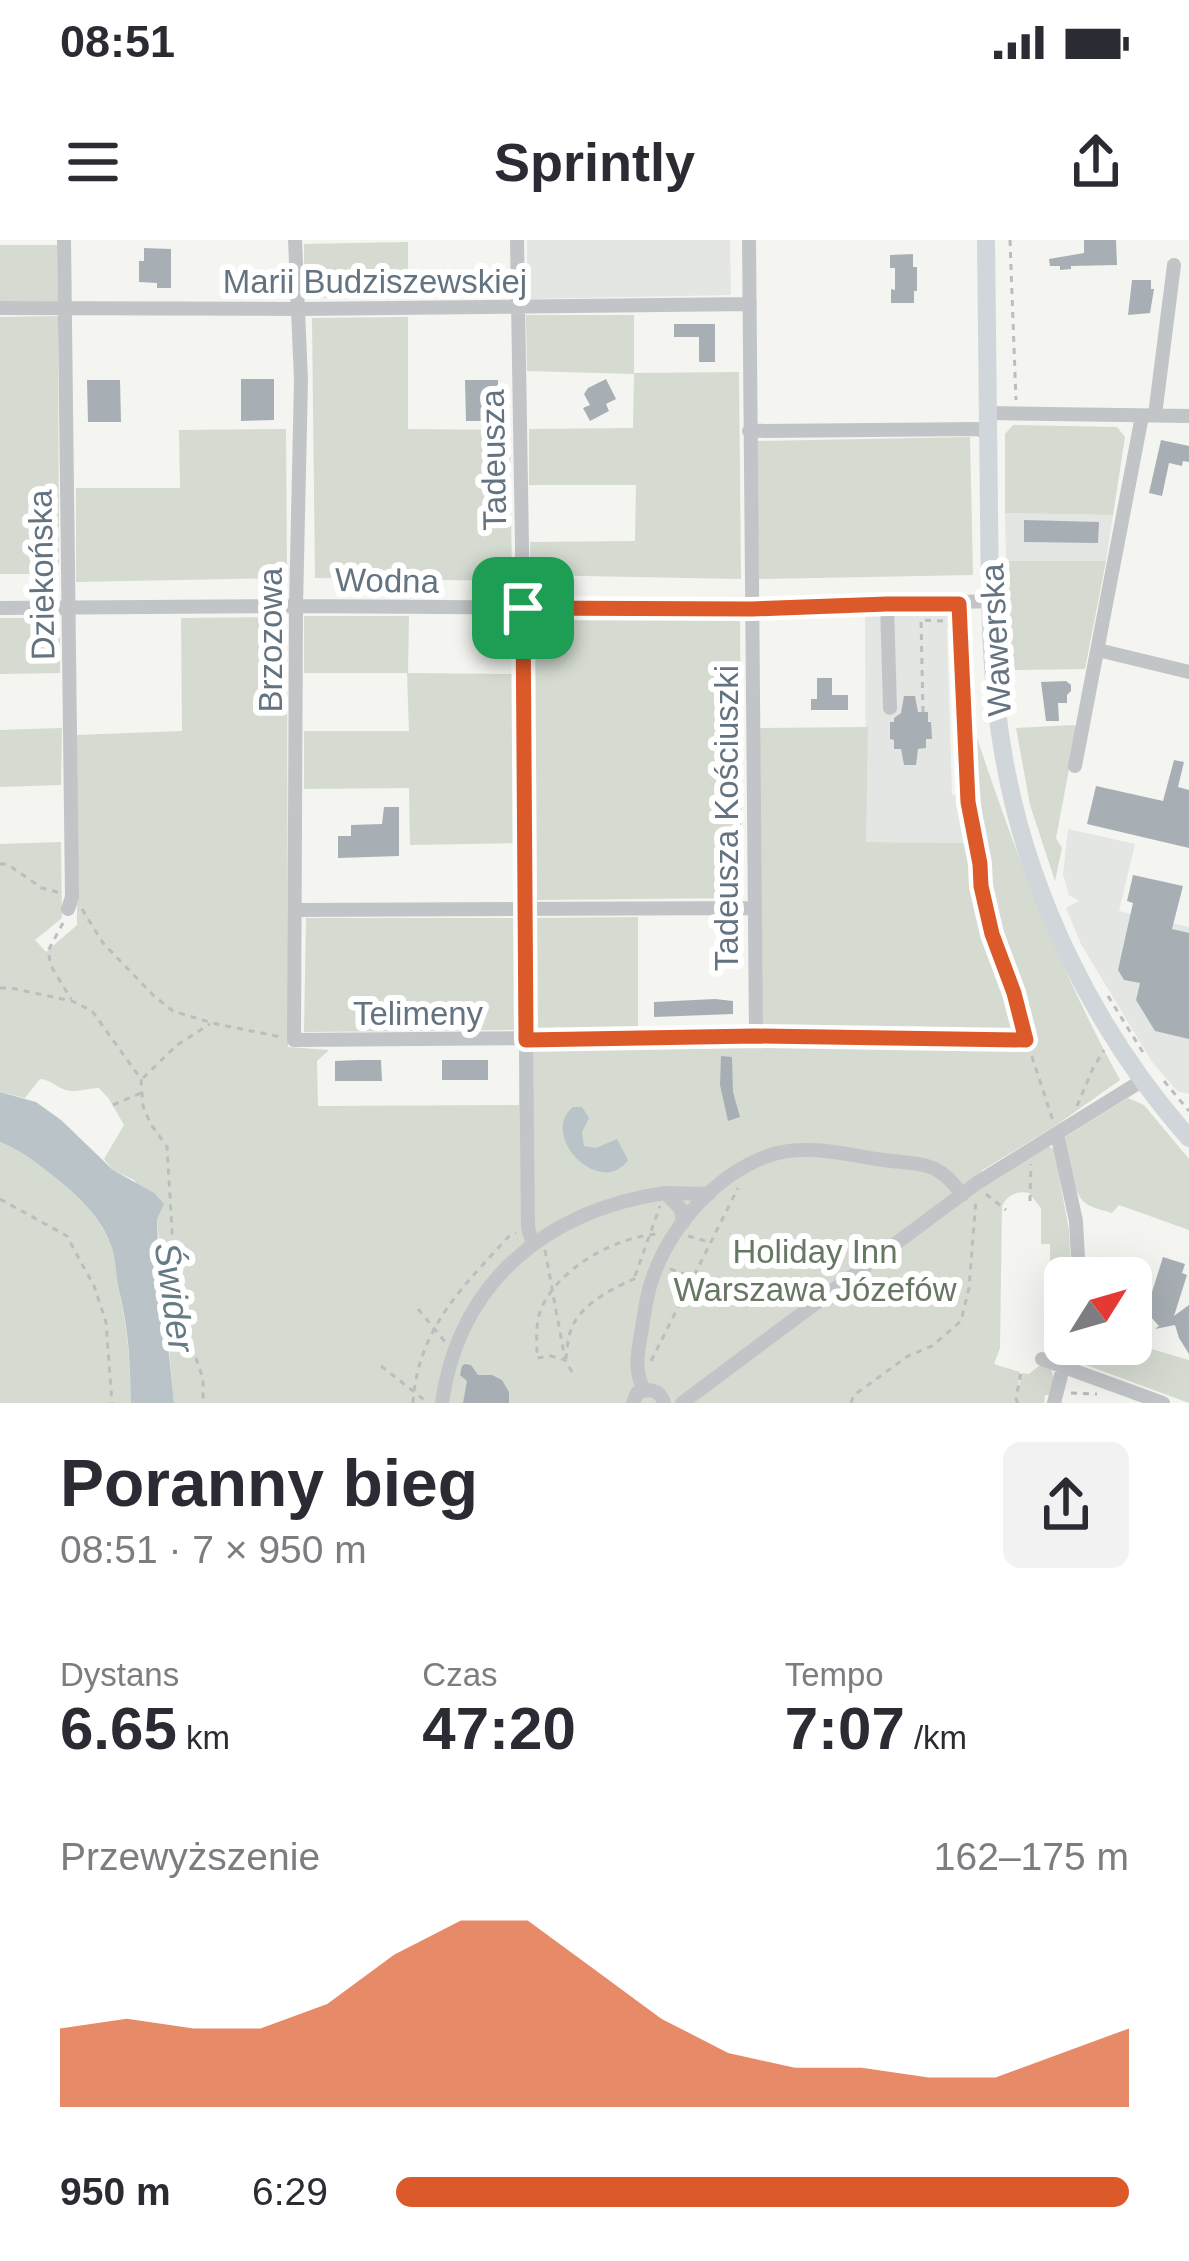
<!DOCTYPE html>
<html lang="pl">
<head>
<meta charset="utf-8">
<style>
	body { margin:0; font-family:Arial,sans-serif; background:#f2f2f3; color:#2b2b33; height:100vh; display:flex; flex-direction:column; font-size:45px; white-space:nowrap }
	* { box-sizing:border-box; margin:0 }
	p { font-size:39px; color:#7c7c81 }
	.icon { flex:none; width:66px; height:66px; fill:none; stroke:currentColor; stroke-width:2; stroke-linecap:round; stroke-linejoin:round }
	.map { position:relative; height:1163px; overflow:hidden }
	.details { display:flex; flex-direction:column; background:#fff; flex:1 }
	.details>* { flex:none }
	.needle { width:78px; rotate:53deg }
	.buttons { position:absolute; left:1044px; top:1017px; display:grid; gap:24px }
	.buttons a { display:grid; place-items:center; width:108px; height:108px; border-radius:18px; background:#fff; box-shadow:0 12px 48px #0002; font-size:60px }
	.pin { position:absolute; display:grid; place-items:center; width:102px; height:102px; color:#fff; margin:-51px; border-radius:24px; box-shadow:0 6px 18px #0006 }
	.round { display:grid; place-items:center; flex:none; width:126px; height:126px; border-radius:18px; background:#f2f2f3 }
	.head { display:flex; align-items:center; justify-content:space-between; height:204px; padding:0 60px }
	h1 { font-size:66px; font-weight:700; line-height:90px }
	.stats { display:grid; grid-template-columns:repeat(3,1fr); gap:18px; height:204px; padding:12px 60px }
	.stats div { display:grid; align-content:center }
	.stats b { font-size:60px; font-weight:700 }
	.stats small { font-size:33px; font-weight:400 }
	.stats p { font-size:33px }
	.chart { height:336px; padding:24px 60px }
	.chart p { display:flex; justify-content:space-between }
	.chart svg { width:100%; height:216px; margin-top:12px; fill:#dc5929; opacity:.7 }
	ul { padding:0 60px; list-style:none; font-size:39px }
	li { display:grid; grid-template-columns:192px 144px 1fr; align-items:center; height:90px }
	li i { height:30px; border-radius:15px; background:#dc5929 }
	.status { display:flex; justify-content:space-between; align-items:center; height:84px; padding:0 60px; background:#fff; direction:ltr }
	.status svg { height:33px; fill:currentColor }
	header { display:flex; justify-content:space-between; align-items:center; height:156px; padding:0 60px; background:#fff; font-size:54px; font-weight:700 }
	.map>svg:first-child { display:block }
</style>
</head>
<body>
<div class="status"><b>08:51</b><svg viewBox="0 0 49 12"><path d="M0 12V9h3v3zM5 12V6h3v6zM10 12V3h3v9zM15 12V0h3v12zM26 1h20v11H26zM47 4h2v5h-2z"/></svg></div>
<header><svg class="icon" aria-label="menu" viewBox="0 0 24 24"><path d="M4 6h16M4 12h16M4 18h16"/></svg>Sprintly<svg class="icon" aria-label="share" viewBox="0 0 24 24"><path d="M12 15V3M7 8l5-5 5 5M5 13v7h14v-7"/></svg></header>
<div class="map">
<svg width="1189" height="1163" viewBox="0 0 1189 1163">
	<rect width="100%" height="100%" fill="#f4f4f0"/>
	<!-- built -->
	<path fill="#e4e6e4" d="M527,0H730L731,55L531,59L527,53Z
		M1005,273L1113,275L1106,321H1006Z
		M865,373H956L957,387L947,388L952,555L963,556L971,603L866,602Z
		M1068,589L1135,604L1119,671L1189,687V854L1177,851L1152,822L1081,704L1066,668L1079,661L1069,655L1063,634Z"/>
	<!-- green -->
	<path fill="#d5dbd1" d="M408,2V57L304,58V4Z
		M0,5H57L58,61H0Z
		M526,75H634V133L739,132L741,339L530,335V302L635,301L636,245H529V189L633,188L634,134L527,131Z
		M58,76L59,334H0V77Z
		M408,77V189L510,190L512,341L315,338L312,78Z
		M1013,185L1117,187L1125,197L1113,275L1005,273V194Z
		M286,189L287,338L76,342V248H180L179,190Z
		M970,197L973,335L759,339L756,201Z
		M1006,321H1106L1085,429L1012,430Z
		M532,374H740L742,658L533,660Z
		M304,376H409L408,433L516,434L517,603L410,605L409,548L304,549V491H409L407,433H304Z
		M287,377L288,807L329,810L317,821L318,866L519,865V808L762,806L759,488L868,487L866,602L971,603L976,676L991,704V679L975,492C1015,612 1059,729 1120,840L1058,884L981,931L980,945L1049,906L1054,910L1069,990L1071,1038H1065L1063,1095L1051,1093L1050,1004H1041V968L1029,953C1018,950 1007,955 1002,966L1000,1108L994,1124L1020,1132L1018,1149L1022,1133L1029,1134L1040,1125L1051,1129L1054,1139L1049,1155H1045L1044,1163H174L157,979L134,940L113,930L104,919L124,885L109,859L99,848C87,848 74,854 63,849C54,845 51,840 40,839L25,858L0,852V604L61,602L62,678L35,700L46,712L77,685V495L182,491L181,378Z
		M0,378H60V433L0,434Z
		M1073,485L1077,487L1056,598L1062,608L1055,641L1030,565L1016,488Z
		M62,488L61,545L0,547V490Z
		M638,677V789L534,791L533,678Z
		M306,678H517L518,790L304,792Z
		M1128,858L1144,865L1189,919V990L1119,965L1112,973C1103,970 1090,968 1083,961C1073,951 1067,916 1063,901L1065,897Z
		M0,902C18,909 33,920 48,932C75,953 104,979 113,1012C116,1024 116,1038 119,1050C128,1090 130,1122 131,1163H0Z
		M1131,1103L1189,1120V1163L1086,1125L1081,1119L1079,1104Z"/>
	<!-- water -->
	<path fill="#bac4c8" d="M0,852L36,862L61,880L113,930L154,953L164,964L157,979L158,1006L174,1163H131C130,1121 129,1091 119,1050C116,1038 116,1024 113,1012C104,978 75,953 48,932C33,920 18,909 0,902Z
		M573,867H582L589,878L582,892L584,906L596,908L617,899L628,920C601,959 538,896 573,867Z"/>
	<!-- building -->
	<path fill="#a8afb4" d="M1084,0H1116L1117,25L1071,26V29L1060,30V26H1050L1049,19L1084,13Z
		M144,8L171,9V48H157V43L139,42V21H144Z
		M913,14V27H917V51H914V63H891V49L895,50V28H890V15Z
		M1132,40H1151V49H1154L1150,73L1128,75Z
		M674,84H715V122H699V97H674Z
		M241,139H274V180L241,181Z
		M606,139L616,159L606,164L609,171L590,181L583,168L590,165L584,154L588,148Z
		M87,140H120L121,182H88Z
		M465,140H498V181H466Z
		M1161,200L1189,206V222L1183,221L1182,226L1169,223L1162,256L1149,253Z
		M1024,280L1099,282L1098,303L1024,302Z
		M817,438H832V455H848V470H811V459H817Z
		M1066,441L1071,445V451L1067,455V463H1058L1059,481H1046L1041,442Z
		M904,456H915L918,472H928V482H931L932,499H926V508L918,509L916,525H904L901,509H894V500L890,499V482H894V478L901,473Z
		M1174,520L1184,522L1178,547L1189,550V608L1087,584L1096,546L1163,561Z
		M384,567H399V616L338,618V596H351V585L382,584Z
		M1133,635L1183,646L1172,689L1189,693V799L1155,791L1136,760L1140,743L1124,740L1118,730L1133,663L1127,661Z
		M715,759L733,761V774L654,777V762Z
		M721,816L732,817L733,852L740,877L728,881L720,845Z
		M358,820H381L382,841H335V821Z
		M442,820H488V840H442Z
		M1163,1017L1185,1024L1182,1033L1187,1035L1174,1076L1189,1065V1114L1179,1098L1175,1085L1155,1089L1159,1086L1150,1076L1131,1090V1039L1152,1052Z
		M465,1124L471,1125L478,1135H492L502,1140L509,1152V1163H463L467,1141L460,1135L462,1126Z"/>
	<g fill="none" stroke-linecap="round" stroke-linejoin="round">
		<!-- path -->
		<path stroke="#bbbdbf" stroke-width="3" stroke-dasharray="6 6" stroke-linecap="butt" d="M1010,0L1016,160
			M523,382L527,655
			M923,472L921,380L946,381
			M969,573L980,624L981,646L992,694L1053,881
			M0,624H7L42,648L61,653
			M82,669L103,703L154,756L173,771L212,783L281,797
			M63,683L48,711L51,726L71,759
			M0,748H11L72,761L92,771L141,839L143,866L150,883L167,907L173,1006L184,1056L188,1094L203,1139V1163
			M1108,756L1144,814
			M526,787L527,682
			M770,797L1024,800
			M143,838L177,805L210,784
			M1164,841L1189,871
			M113,865L141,853
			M1077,866L1093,828L1104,810
			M986,954L1006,970
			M0,959L67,996L76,1013L94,1046L106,1082L112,1163
			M1030,961L1031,924
			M688,996L709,1002
			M545,1010L565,1119
			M670,1029L689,1035
			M635,1036L660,966
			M418,1069L446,1103
			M566,1119C567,1109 568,1096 572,1087C583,1062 614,1048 638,1037
			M651,1121L738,948
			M381,1126L427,1162
			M572,1132L565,1120L551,1116L537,1118C537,1102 535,1085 541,1069C559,1027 617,996 660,994
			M1071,1153L1097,1154
			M413,1163C418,1088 462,1048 510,995L516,993
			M851,1163L854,1155L908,1116L932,1106L961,1081L969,1048L976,959
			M1018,1163L1016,1159L1021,1132"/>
		<!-- minor -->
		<path stroke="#c2c5c8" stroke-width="14" d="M64,0L72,657L68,669
			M295,0L301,140L296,366L294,800L756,796L749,0
			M517,0L523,368
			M0,68L297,69L750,64
			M988,173L1189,176
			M1155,175L1174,25
			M749,191L977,189L987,192
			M887,364L890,468
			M959,364L967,562
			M0,368L296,366L752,369L990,361
			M1098,410L1189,432
			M1075,526L1142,176
			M296,670L753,668
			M526,800L528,988L533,1004
			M1057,894L1076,981L1079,1038
			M683,983L681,969L665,953L709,954
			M1042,1119L1163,1163
			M644,1150C633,1128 638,1112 642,1088C645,1070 647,1051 654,1034C673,983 720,930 774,914C808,904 848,915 883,920C922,925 938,920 962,955
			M442,1163C459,1041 548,970 665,953
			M633,1163L637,1153C649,1148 660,1149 664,1163
			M682,1163L977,943L1143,840
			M1054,1163L1069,1104"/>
		<!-- major -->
		<path stroke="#d1d6da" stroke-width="18" d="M986,0C987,91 988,182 989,273C990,355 989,437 1004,518C1028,656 1096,793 1189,898"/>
	</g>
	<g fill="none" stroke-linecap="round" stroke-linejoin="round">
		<!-- route casing -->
		<g stroke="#fff" stroke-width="24">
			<path id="route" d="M887,364H959L968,562L980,624L981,646L992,694L1014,753L1026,800L755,796L526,800L523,368L752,369Z"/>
		</g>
		<!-- route -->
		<use href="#route" stroke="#dc5929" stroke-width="15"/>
	</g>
	<g text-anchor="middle" stroke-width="12" stroke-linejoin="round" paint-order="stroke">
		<!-- street labels -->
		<g font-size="33" fill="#647380" stroke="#fff">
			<text x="375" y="53">Marii Budziszewskiej</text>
			<text transform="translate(493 220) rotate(-91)" y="12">Tadeusza</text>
			<text transform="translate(41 335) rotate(-91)" y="12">Dziekońska</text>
			<text transform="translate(387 340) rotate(1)" y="12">Wodna</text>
			<text transform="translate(270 400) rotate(-90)" y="12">Brzozowa</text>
			<text transform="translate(995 400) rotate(-93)" y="12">Wawerska</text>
			<text transform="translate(726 578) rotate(-90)" y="12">Tadeusza Kościuszki</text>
			<text x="418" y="785">Telimeny</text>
		</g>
		<!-- park labels -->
		<g font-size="33" fill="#667863" stroke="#fff">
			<text x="815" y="1023">Holiday Inn<tspan x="815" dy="38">Warszawa Józefów</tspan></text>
		</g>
		<!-- water labels -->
		<g font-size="36" font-style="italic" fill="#647a85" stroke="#fff">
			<text transform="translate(175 1057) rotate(82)" y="13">Świder</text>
		</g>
	</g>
</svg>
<div class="buttons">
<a><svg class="needle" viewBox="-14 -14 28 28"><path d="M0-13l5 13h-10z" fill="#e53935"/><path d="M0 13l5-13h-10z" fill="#7c7c81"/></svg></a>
</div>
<div class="pin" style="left:523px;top:368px;background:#1e9e55"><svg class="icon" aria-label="arrive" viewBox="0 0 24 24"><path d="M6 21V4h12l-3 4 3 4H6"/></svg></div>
</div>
<section class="details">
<div class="head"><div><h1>Poranny bieg</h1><p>08:51 · 7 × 950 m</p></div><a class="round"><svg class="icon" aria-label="share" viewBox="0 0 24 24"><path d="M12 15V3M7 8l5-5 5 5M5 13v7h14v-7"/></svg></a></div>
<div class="stats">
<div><p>Dystans</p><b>6.65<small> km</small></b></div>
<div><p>Czas</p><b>47:20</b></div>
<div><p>Tempo</p><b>7:07<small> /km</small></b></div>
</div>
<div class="chart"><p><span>Przewyższenie</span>162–175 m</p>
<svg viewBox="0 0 160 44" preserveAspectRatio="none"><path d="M0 44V28L10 26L20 28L30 28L40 23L50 13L60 6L70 6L80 16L90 26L100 33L110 36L120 36L130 38L140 38L150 33L160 28V44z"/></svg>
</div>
<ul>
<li><b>950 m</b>6:29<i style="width:100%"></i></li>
</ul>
</section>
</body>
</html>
